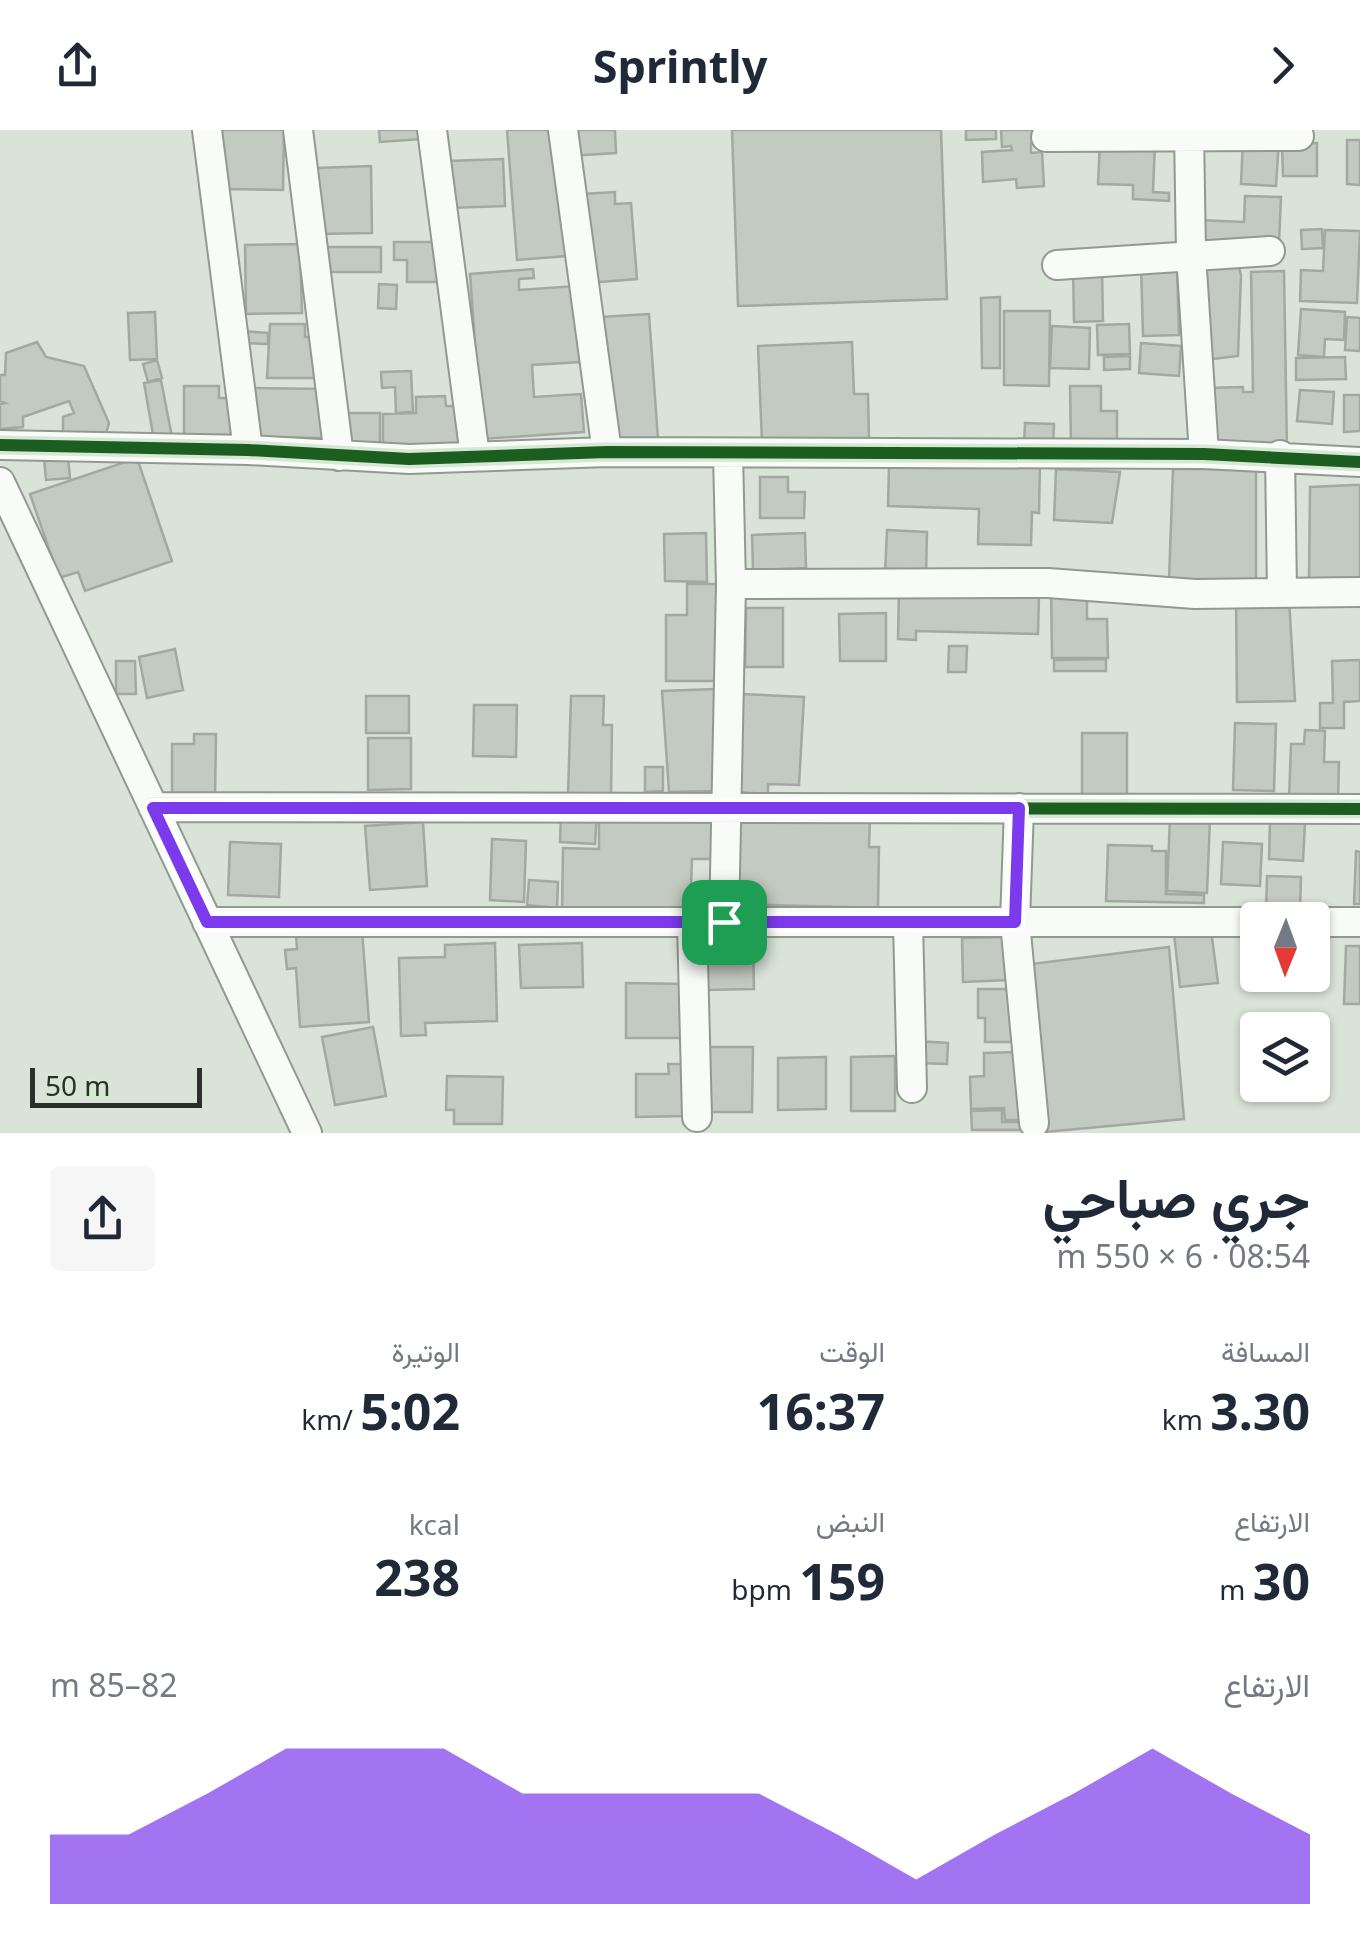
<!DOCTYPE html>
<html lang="ar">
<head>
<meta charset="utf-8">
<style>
	body { margin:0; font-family:"Noto Sans",Vazirmatn,sans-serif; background:#f6f6f7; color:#1f2937; direction:rtl; height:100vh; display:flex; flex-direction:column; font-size:38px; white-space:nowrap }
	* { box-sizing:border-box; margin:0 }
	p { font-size:32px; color:#747a83 }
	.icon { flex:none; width:55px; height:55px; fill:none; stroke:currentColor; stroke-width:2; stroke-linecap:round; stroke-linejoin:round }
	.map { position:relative; height:1003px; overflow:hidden; direction:ltr }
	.side { display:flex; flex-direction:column; background:#fff; flex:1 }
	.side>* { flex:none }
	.needle { width:65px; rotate:181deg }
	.fabs { position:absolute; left:1240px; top:772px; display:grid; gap:20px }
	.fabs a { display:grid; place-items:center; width:90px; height:90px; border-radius:10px; background:#fff; box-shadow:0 2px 8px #0004; font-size:50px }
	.scale { position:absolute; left:30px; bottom:25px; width:172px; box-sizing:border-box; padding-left:10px; border:5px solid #2a3029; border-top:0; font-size:28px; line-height:35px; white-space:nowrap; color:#2a3029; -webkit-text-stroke:8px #d6e7d4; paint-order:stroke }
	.pin { position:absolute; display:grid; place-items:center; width:85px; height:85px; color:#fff; margin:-42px; border-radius:20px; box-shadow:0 5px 15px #0006 }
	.round { display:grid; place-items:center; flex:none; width:105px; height:105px; border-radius:10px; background:#f6f6f7 }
	.head { display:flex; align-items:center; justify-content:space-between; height:170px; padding:0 50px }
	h1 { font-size:55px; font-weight:700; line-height:75px }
	.metrics { display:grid; grid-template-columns:repeat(3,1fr); gap:15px; height:170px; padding:10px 50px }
	.metrics div { display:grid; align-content:center }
	.metrics b { font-size:50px; font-weight:700 }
	.metrics small { font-size:28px; font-weight:400 }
	.metrics p { font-size:28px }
	.chart { height:280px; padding:20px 50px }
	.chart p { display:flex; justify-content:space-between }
	.chart svg { width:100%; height:180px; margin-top:10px; fill:#7c3aed; opacity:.7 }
	header { display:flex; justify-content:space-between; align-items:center; height:130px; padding:0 50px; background:#fff; font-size:45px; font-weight:700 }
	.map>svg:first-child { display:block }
</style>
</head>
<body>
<header><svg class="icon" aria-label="forward" viewBox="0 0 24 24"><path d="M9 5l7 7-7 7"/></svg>Sprintly<svg class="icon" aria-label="share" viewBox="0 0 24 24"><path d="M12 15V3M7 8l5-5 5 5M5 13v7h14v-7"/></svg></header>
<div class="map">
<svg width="1360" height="1003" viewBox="0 0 1360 1003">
	<rect width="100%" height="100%" fill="#dae3d8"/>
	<!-- building -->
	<path fill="#c3cac1" stroke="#a3a9a2" stroke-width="2.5" d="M222,0H284L283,60L221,59Z
		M379,0H420L421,9L380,12Z
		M507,0H557L567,126L517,130Z
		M568,0H615L616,23L570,26Z
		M732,0H941L947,169L738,176Z
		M966,0H996V9L966,10Z
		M1001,0H1038L1039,12L1031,13V23L1042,22L1044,56L1017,58L1016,49L983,52L982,22L1012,20L1011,16L1002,17Z
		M1243,8L1279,10L1276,56L1241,54Z
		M1347,10H1360V55L1347,54Z
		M1100,11L1155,13L1153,62L1169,63V71L1133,69V55L1098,54Z
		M1317,13V46H1283L1282,14Z
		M503,29L505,76L449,78L448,31Z
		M371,36L372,103L317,104L316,38Z
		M615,62V74L631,73L637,149L588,153L582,64Z
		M1245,66L1281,67L1279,113L1198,110L1199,90L1244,92Z
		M1322,99L1323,118L1302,119L1301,100Z
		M1325,100L1360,101L1357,173L1300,171L1301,140L1323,141Z
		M394,112H440V152H407V130H394Z
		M300,114L302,183L246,184L245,115Z
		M326,117H381V142H326Z
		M1236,127L1241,145L1238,226L1204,230L1200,136Z
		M1177,134L1179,205L1143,206L1141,135Z
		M1102,136L1103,191L1074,192L1073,137Z
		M533,139L534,148L519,149V160L576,156L581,232L532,235L534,267L581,264L584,302L482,309L470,144Z
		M1284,141L1287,319L1207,320L1206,258L1243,257V262H1253L1251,142Z
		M379,154L397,155L396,179L378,178Z
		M1000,167V238H982L981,168Z
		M1301,179L1345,182L1344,210L1325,209L1324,227L1298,225Z
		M1004,181H1050L1049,256L1004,255Z
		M155,182L157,229L130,230L128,183Z
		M649,184L658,309L610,312L600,187Z
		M1347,187L1360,188V221L1345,220Z
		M270,194H305V207H315V248H267Z
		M1129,194L1130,224L1098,225L1097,195Z
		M1052,196L1090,198L1089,239L1050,238Z
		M242,201L268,203V214L242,213Z
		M37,212L46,227L84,236L109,293L106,303L63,302V287L74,283L69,271L23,287V297L0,299V274L5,273L0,271V245H5L6,223Z
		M852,212L854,264H868L869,310L762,313L758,216Z
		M1141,213L1181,216L1179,246L1139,243Z
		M1130,226V239L1104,240V227Z
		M1345,227L1346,249L1296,250V228Z
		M157,230L162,248L148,252L143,234Z
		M411,241L413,282L396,283L395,257L382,258L381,242Z
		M161,250L172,307L154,310L144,253Z
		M184,256H219V268H236V305H184Z
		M1070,256H1101V281H1117V315H1071Z
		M248,258L323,259L322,308L254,307Z
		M1300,260L1334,262L1332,294L1297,291Z
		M1344,265H1360V301L1344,302Z
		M445,266L446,276H461L462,317L383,318V284L416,283V267Z
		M345,283H380V317H345Z
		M1025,293L1054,294L1053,318L1024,316Z
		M68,327L70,348L46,350L44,328Z
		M137,328L172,431L85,461L78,442L59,448L30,364Z
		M943,329L1040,333L1039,383L1032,382L1031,415L978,414L979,379L888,376L889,337L942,338Z
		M1056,339L1120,342L1112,393L1054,390Z
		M1173,339H1256V450H1169Z
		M760,347H788V362H805L804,388H760Z
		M1354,355H1360V451L1309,450L1310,357Z
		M887,400L927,402L926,445L885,443Z
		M706,403L707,452L665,451L664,404Z
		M805,403L806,438L753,440L752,405Z
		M687,454H719L720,551H666V485H687Z
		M899,455L1039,465L1038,504L916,501V510L898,509Z
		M1051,458H1087V489H1107L1108,528H1052Z
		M1236,468H1289L1295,571L1237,572Z
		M746,478H783V537H745Z
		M886,483V531H840L839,484Z
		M949,516H967L966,542H948Z
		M175,519L183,560L147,568L139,527Z
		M1106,529V541H1054V530Z
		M1360,530V571L1344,572V598H1320V573H1333L1332,531Z
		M116,531H135L136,564H116Z
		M714,559L717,661L669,662L662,561Z
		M741,564L804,567L799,655L768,654V664L736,662Z
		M366,566H409V603H366Z
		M571,566H604L603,595H612L611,666L568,665Z
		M474,575H517L516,627L473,626Z
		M1235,593L1276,594L1274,661L1233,660Z
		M1305,600L1325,601L1324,632H1339L1338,671L1289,669L1291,614H1304Z
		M1082,603H1127V672H1082Z
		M194,604H216L215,669H172V614H194Z
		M368,608H411V659L368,660Z
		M645,637H663V661L645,662Z
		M561,680L597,681L595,714L560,712Z
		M736,683L870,688L869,717H879L878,778L731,774Z
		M599,685L718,690V729H692L690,784L562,781L563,718L599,719Z
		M1170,687L1210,689L1207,763L1167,761Z
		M1270,691L1305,693L1303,731L1269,729Z
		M423,692L427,756L370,760L365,696Z
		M492,709L526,711L524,772L490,770Z
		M230,712L281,714L279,767L228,765Z
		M1223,712L1262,714L1260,756L1221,754Z
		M1108,715L1152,716V721H1166V764L1204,765V773L1106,771Z
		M1356,721L1360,722V774H1354Z
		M1267,746L1301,747L1300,781L1266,780Z
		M529,750L558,752L557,778L527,775Z
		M362,800L369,892L300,897L296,838L287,839L285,820L297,819L296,804Z
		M1211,800L1218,853L1180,857L1174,804Z
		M753,807L754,859L705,860L704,808Z
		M1007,807L1009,850L963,852L962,808Z
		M495,813L497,891L425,893L426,905L401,906L399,828L445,827V815Z
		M582,813L583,857L521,858L519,815Z
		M1346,816H1360V874H1344Z
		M1169,817L1184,989L1045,1002L1031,834Z
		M626,853L688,854V908H626Z
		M978,859H1018V912H985V888H978Z
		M373,897L386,966L335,975L322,907Z
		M917,911L948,913L947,934L916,933Z
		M703,917H753L752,982H703Z
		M1022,922L1023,990H1005L1004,978L971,979L970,947L984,946V923Z
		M895,926V981H851V927Z
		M826,927V979L778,980V928Z
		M668,934H686V986L636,987V944H669Z
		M447,946L503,947L502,994H454V980H446Z
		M1002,980V992H1024V1000H972L971,981Z"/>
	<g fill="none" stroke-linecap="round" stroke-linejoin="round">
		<!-- street casing -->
		<g stroke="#929990" stroke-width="32">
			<path id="street" d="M207,0L248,320
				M298,0L339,326
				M432,0L475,326
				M563,0L607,322
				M1189,0L1191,124L1204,324
				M1046,7L1299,6
				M1057,135L1270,121
				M0,315L248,320L409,329L607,322L1204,324L1360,332
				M1280,325L1282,462
				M0,352L307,1003
				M731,454L1048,453L1195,464L1360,462
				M153,677L1360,679
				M1019,678L1015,792L1034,993
				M207,792H1258
				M692,792L697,987
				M724,792L731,454L728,324
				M908,792L912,958
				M1312,792H1360"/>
		</g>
		<!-- street -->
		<use href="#street" stroke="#f9fbf9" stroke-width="28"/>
		<!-- cycleway casing -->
		<g stroke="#d6e7d4" stroke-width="19">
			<path id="cycleway" d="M0,315L248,320L409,329L607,322L1204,324L1360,332
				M153,677L1360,679"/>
		</g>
		<!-- cycleway -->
		<use href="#cycleway" stroke="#1b5e20" stroke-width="12"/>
	</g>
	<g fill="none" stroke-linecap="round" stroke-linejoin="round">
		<!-- route casing -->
		<g stroke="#fff" stroke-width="20">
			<path id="route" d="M153,678H1019L1015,792H207Z"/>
		</g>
		<!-- route -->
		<use href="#route" stroke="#7c3aed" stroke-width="12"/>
	</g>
</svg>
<div class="fabs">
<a><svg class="needle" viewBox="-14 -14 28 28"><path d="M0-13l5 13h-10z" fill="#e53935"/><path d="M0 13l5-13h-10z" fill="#747a83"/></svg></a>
<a><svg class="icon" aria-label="layers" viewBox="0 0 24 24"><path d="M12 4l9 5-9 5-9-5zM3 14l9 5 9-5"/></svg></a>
</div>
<div class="scale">50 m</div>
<div class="pin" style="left:724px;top:792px;background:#1e9e55"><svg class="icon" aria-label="arrive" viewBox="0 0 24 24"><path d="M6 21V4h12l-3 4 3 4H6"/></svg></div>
</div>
<section class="side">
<div class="head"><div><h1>جري صباحي</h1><p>08:54 · 6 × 550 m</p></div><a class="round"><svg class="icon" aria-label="share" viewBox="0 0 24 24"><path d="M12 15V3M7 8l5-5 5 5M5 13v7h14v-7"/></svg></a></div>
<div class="metrics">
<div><p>المسافة</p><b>3.30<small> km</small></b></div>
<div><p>الوقت</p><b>16:37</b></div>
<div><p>الوتيرة</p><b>5:02<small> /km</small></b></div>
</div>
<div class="metrics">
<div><p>الارتفاع</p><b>30<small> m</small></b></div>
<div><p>النبض</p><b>159<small> bpm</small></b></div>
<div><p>kcal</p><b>238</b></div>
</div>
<div class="chart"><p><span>الارتفاع</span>82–85 m</p>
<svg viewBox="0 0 160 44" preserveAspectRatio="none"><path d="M0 44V27L10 27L20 17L30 6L40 6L50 6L60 17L70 17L80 17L90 17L100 27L110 38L120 27L130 17L140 6L150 17L160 27V44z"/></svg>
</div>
</section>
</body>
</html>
